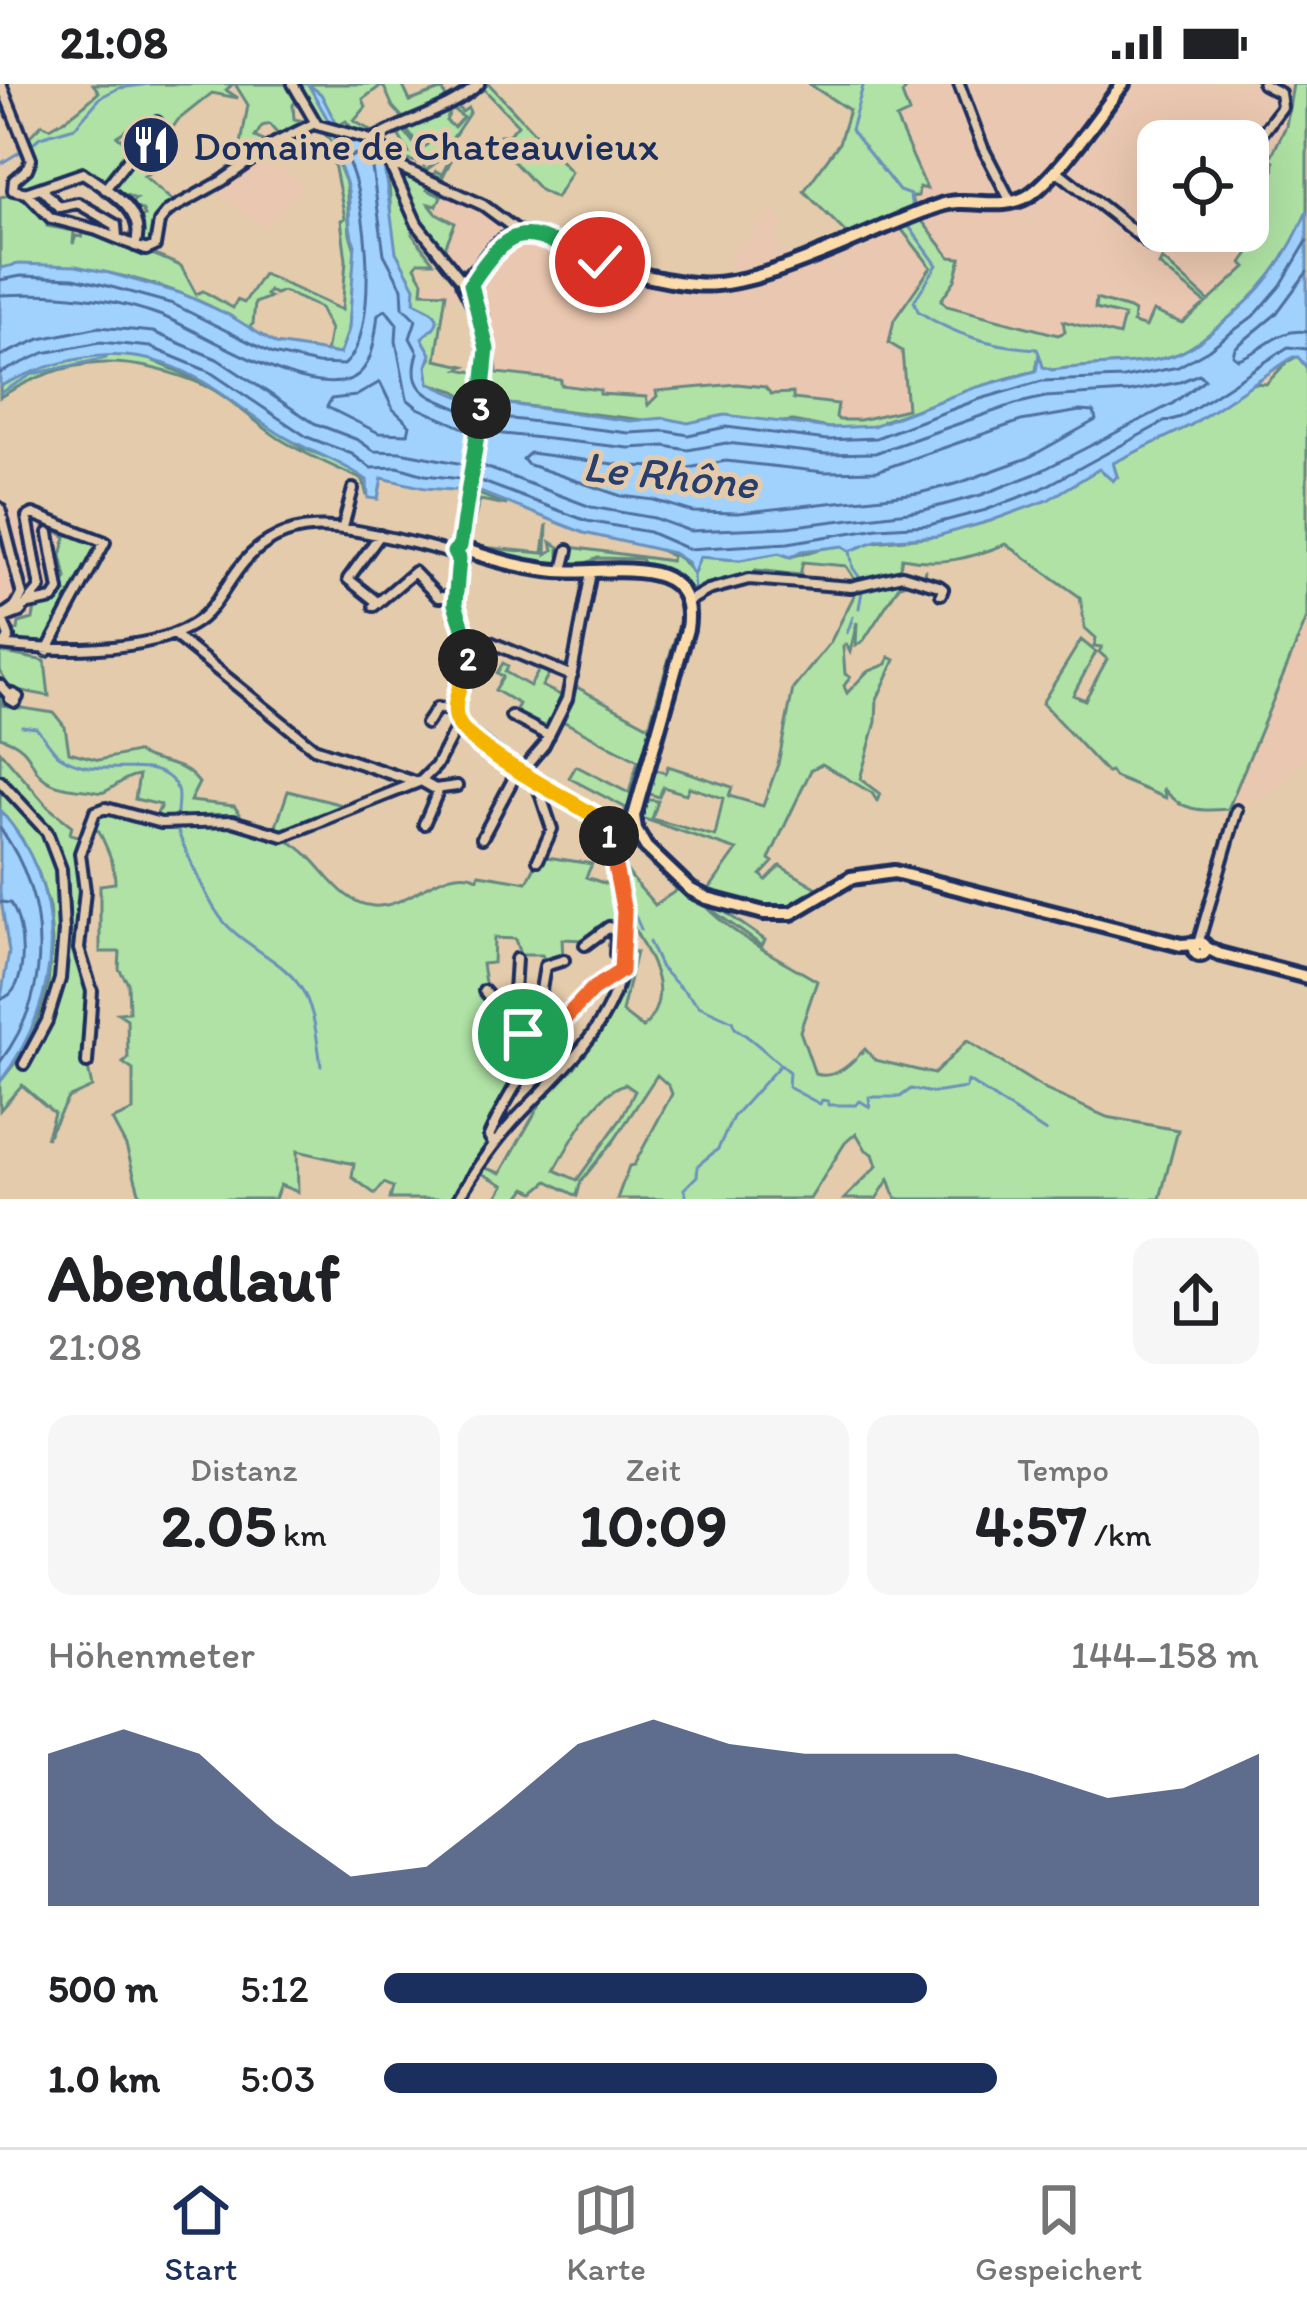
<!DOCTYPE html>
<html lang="de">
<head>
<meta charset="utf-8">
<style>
	body { margin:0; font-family:Itim,sans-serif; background:#f6f6f6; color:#202124; height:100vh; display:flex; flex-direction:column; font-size:45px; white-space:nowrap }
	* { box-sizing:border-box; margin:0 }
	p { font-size:39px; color:#757577 }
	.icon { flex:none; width:66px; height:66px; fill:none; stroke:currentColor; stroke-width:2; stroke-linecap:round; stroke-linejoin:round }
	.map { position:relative; height:1115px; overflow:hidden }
	.sheet { display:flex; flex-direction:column; background:#fff; flex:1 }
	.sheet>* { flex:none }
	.controls { position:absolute; left:1137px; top:36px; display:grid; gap:24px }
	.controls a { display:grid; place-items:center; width:132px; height:132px; border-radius:24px; background:#fff; box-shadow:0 12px 48px #0002; font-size:60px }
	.pin { position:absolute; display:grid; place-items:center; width:102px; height:102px; color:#fff; margin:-51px; border:6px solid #fff; border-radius:50%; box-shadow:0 3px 12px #0007 }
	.km { position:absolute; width:60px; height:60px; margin:-30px; border-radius:50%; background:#222; color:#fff; font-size:33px; line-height:60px; text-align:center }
	.round { display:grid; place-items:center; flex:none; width:126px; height:126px; border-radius:24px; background:#f6f6f6 }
	.overview { display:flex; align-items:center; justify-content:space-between; height:204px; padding:0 48px }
	h1 { font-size:66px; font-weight:700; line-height:90px }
	.metrics { display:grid; grid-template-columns:repeat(3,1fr); gap:18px; height:204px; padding:12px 48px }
	.metrics div { display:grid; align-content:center; border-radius:24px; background:#f6f6f6; text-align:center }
	.metrics b { font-size:60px; font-weight:700 }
	.metrics small { font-size:33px; font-weight:400 }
	.metrics p { font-size:33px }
	.chart { height:336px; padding:24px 48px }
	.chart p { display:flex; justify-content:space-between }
	.chart svg { width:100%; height:216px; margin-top:12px; fill:#1b2f5e; opacity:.7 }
	ul { padding:0 48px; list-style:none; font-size:39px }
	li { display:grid; grid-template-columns:192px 144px 1fr; align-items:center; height:90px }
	li i { height:30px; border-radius:15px; background:#1b2f5e }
	.status { display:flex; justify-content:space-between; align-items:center; height:84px; padding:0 60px; background:#fff; direction:ltr }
	.status svg { height:33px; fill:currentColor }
	.menu { display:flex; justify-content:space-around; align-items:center; height:168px; border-top:3px solid #e0e0e0; background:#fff; font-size:33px; color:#757577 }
	.menu a { display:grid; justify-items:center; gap:6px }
	.menu .active { color:#1b2f5e }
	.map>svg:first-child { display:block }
</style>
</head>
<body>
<div class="status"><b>21:08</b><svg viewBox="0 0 49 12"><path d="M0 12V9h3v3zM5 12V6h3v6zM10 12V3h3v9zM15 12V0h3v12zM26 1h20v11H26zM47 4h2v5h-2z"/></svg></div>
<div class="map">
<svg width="1307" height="1115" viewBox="0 0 1307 1115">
	<rect width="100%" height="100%" fill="#e4cbac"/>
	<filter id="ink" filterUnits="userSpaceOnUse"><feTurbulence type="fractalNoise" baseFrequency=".00833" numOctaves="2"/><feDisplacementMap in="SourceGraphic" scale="24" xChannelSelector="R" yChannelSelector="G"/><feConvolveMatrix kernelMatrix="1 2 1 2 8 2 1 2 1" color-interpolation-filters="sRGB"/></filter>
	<g filter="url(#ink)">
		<!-- built -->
		<path fill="#eac7b0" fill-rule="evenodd" d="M910,0H1293L1286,42L1274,72L1270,139L1242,179L1246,183L1238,193L1212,216L1202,210L1207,220L1182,239L1147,243L1133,239L1129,225L1096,216L1128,228L1122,254L1065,248L1059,251L947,222L940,217L955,196L960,175L950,173L919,133L899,142L931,183L894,236L889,259L902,266L907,325L860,336L836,334L838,321L770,310L765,303L737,300L657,307L648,321L645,313L600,310L599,306L560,301V296L496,289L494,254L480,204L483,192L467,214L422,208L423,197L454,196L458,186L443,166L452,135L438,127L450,103L475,113L529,146L596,174L654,191L722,198L735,186L727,175L775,125L783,140L775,157L794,174L915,127L911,113L918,111L919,103L926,104L895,34L902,10ZM1158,57H1248V147H1158Z
			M264,70L304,102L265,144L229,120L214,102Z
			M0,414L2,420L59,445L67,457L61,471L66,494L62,496L60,513L18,546L0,550Z
			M1307,534V674L1269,712L1265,710L1243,723L1228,725Z"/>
		<!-- green -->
		<path fill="#afe2a4" stroke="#658881" stroke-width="3" fill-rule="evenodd" d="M93,0H233L226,6L238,14L212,9L178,36L167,52L168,64L153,87L144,92L175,119L163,127L150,163L138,158L142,143L139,134L145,132L142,126L127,121L136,115L124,110L120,116L110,108L111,101L136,69L151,74V83L165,60L151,53L153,44L164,53L168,49L158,41V35L148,39L142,36L117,52L131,63L106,98L83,86L35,105L17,104L16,95L34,81L29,53L42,40L50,44C70,34 81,24 99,8Z
			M235,0H289L299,13L293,21L294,35L304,37L281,54L269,40L262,42L255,53L270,60L254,72L241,60L248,21Z
			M296,0H402L410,17L443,5L447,19L404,35L393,23L384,3H379L363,15L366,23L354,37L377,50C364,54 351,45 346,37L341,40L346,47L318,38L311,28L315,26Z
			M489,0L571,88L556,114L540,106L499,62L500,51H508L518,41L483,4Z
			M809,0H910L902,10L909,29L896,35L927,105L919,103L918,112L911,113L915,127L850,153L804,107L839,59L849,26Z
			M1293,0H1307V127C1289,176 1259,211 1219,242C1205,253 1190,267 1172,272C1133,283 1092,280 1052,286L1043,283L1039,271L1036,287C983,299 934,320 883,337L880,343L829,344L793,337L711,344L493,318L484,321L489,277L496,271L497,289L561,296V301L600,306V310L646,313L648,321L657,312L656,307L737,300L765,303L771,310L793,309V315L838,320L836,333L839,336H860L907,325L902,267L889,259L894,236L931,183L899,142L909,143L919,133L950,173L961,174L955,196L941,216L947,222L1058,251L1065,248L1063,237L1119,252L1124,232L1095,225L1096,215L1129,225L1134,228L1133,239L1146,243L1153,227L1182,239L1206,219L1159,181L1162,175L1209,217L1246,183L1242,179L1270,139L1274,78L1270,75L1286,42Z
			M456,21L462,28L468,24L470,28L450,58L458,63L442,94L434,90L436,87L442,90L451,73L447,70L424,88V79L406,76L402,80L393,75L391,68L409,69L399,52L404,47L420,67L433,55L430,52L418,61L403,41L445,26L449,30L446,37L454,43L463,33L451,24Z
			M324,49L337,51L338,55L333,67L346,99L350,150L355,166L349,245L340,270L326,269L330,246L320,224L283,207L275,210L269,207L266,211L270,213L255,219L253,240L248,244C182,199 79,174 0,184V113L20,109L48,135L47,142L74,147L73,160L76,152L82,153L80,144L112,153L181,182L196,210L203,207L233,224L237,216L244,219L263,190L342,226L346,176L341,136L345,134L329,55Z
			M348,54C393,66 396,101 414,140L412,150L433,178H418L415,183L423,197L422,208L446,209L436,276L465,282L459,285L483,290L479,321L455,307L429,299L427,282L431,275L422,254L425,248L433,244L430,226L414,218C415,197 400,187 395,166C382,112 407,83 348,54Z
			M403,87L429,99L427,106L441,112L437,122L429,120L436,129L455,139L444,166L457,187L422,144L398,89Z
			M103,269L147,274L205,299L302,364L347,381L367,396V412L363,396C337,384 306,371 280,355C258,341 226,310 204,301C129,270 70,270 0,313V302L38,284Z
			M1298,272L1307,284V534L1228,725C1201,728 1181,727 1163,704L1166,714L1114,693L1110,687L1107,689L1042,619L1081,556L1096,568L1073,611L1085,616L1107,575L1099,568L1102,563L1094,562L1096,554L1085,544L1080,513L1006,460C968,475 941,482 902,474L899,488L921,494L926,485L925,493L931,497L894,489L876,495L900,492L909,497L899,502L864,556L856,562L857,538L850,568L846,560L843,563L845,590L850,593L844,602L847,609L867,588L887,580L889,573L895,576L877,615L876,638L860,695L880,710L877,717L872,709L822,680L811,686L769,775L773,778L761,791L766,796L780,782L819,805L792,820L788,827L705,811L737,766L641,734L642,715L658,717L652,735L715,752L723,714L689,703L686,710L663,703L659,713L643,708L649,684L665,689L668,682L732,703L729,712L763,722L778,680L793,605L830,559L859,502L846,482L803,478L800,491L756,486L755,494L695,506L689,514L646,484L641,475L598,474L586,479L587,485L551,483L470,465L465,461L471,407L507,421L480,416L469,454L471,462L543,469L547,440L546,470L553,466L551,458L559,463V471H569L570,463L671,477L672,472L646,460C666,467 684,471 693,491L700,473L740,476L779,469L790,473L832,462L936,452L990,437L1056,411L1100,384L1117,392L1113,379L1191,341L1251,299L1266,300L1287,278Z
			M38,435L100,457L102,462L47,562L17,557L10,549L18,546L19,539L33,535L35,524C52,519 64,517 61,496L66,494L61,471L66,453Z
			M682,530L686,533L685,544L636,709L631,742L625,746L620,743L626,724L569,694L576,682L629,709L638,677L559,635L571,600L649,642Z
			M0,568L45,577L49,612L11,605L0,587Z
			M503,579L508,582L505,588L530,602L542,581L551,586L542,602L566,614L546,650L513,631L519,620L495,606L503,593L497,589Z
			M0,608L4,614L2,621L54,629L65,643L69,668L99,676L136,668C160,683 180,674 199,699L190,717L234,722L240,730L239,737C257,744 276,749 292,759C322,776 337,819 373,822C410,825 444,777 478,794L479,790L527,798L540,772L592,780L586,793L615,803L622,841L617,870L616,841C604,835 594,848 585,856L562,855L563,874L546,878L542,871H520L515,855L494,854L493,879L482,880L487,911L482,979L514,999L489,1045L488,1062L455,1115H390L393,1103L384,1099L375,1110L352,1093L354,1080L297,1067L298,1108L280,1101L275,1115H141L126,1062L112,1036L133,1027V986L123,979L128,975L127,935L118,929L129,928L128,899L119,885L120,868H100V801L115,799C115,779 107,765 99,747L86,743L101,725L154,737L161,721L135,715L139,691C123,693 118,702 104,708C98,710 90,706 85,706C13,700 51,669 0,653Z
			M0,667L48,723L72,742L70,750L83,753L79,865L90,897L87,979L92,1003L68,1014L46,1055L54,1029L22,1001L0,1026V998L18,975L38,934L48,900L52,858L49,823L39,790L22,755L0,726Z
			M288,707L347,722L284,749L274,748Z
			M628,755L636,756L669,789L724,821L722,826L765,856L762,862L702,819C733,852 779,874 817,897L800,947L815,990C837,996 851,979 865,965L875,976L934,990L967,957L1046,1006L1107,1033L1178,1046L1160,1115H896L889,1095L876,1115H844L877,1082L873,1070L866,1066L856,1049L845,1059L810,1115H617L629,1082L634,1081L672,1010L669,1002L657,991L615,1055L581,1097L577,1112L548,1097L535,1108L526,1104L518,1115H496L504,1101L479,1088L482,1083L501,1089L539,1022L537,1017C588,964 612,940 627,865L636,868L622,928L643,944C681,903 640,866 627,828C621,809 615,779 618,761H622C616,783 640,802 655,821L677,806L630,760H624ZM625,1000L635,1007L621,1035L577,1096L555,1086C569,1060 597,1008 625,1000Z"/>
		<!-- water -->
		<path fill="#a0d2fd" stroke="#6b91bd" stroke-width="3" d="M308,0L321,10L344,55L365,61L383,75L396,168L415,203L414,218C422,223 447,230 433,244C430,248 425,250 422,254L431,270L427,282L429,299C446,307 477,322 494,318L630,337L665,334L688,339L725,331L829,344L873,342L974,304L1036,287L1039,270L1043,283L1052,286C1092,280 1133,283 1172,272C1190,267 1205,253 1219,242C1261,210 1286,176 1307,127V284L1298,273H1293L1191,341L1113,379L1117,392L1113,397L1099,385L1048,416L990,437L937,452L878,456L850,467L843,462L802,467L791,473L779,469L740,476L700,473L693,491L687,478L673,469L584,449L480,408L425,404L382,394L378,415L368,414L367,396C340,376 307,367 278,349C255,334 233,317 210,302C139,255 72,268 0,302V184L19,180L76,182L109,189L180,209L229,231L276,260L340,270L349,245L355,161C346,141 352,122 347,102C343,85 333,73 333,56L338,54Z
			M0,726C71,808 63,915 0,998V919L9,868L0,809Z"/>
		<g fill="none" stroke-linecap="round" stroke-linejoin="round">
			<!-- shore -->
			<path stroke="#50709e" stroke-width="3" d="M1307,188L1276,230L1235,264L1233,271L1238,275C1264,267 1278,243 1307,248
				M0,196L21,192L74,194L104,201L173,220L273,270L317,280L344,281C381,250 367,114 347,76L355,70L372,84L384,170L402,204L403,223L416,236L410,254L418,269C404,315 441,313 470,331
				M0,211C55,208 109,212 162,232C206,249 304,315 351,295C374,285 375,251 378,230L386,226L397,240L396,257L407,315L418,324L468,346
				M0,272L40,255L99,243L153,248L217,275L314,339L358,356L374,367L400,368L463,380
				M0,289L44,269L100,258L150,263L210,288L307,353L352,370L371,384L398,383L425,391L461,395
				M380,298L393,325L410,341L408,350L379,349L327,323L331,315L356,312Z
				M1080,327L1094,328L1096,336L1028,374L959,399L919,409L738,429L693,428L654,416L621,412L527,380L523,375L530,369L629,382L688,384L726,377L824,388L877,387L1021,337Z
				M487,332L629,349L666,347L688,351L726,343L827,356L876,354L977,316L1042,297L1123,294L1178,283L1208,266L1256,230L1281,201L1307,157
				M480,381L591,423L654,434L690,447L787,443L924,426L981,411L1035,390L1172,320L1205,295L1199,290L1180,298L1128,308L1045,313L1015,320L875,369L826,370L726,359L688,366L665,362L629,364L485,348
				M478,396L587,437L649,448L688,465L788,459L878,444L929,441L986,426L1041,405L1164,338L1181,333L1288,263L1307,265
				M0,744C51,814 53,908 0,978
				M0,818L10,819C26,838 30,911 0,915"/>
			<!-- stream -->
			<path stroke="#6b91bd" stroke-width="3" d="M863,2L851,46L899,107L910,111L912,125
				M32,60L40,53L75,43L101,13L119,4L150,0
				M0,80L23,66
				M908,141L937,181L914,217L918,227C955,252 993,262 1037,265L1039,270
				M0,309L33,290L106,274
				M850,467L853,484L862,497
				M693,491L694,505
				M859,524L862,507
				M847,549L853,533
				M22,642L36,644C45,652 51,666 60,672C97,696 140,674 167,692C186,705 174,725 177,743C178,753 209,817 216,827C236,860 277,871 299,901C315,923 317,956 321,982
				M622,744L680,550
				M620,759L632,825L641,845
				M649,858L661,884L699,922L732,937L735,944C756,957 769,972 789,988L788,1003L820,1020L822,1016L828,1017V1021H856L860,1017L870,1023L869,1013H900L911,1005L933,1009L966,1004L968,997L1046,1048
				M687,1115L684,1105L697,1092L698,1081L718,1065L733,1033L780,981"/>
			<!-- minor casing -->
			<g stroke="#1b2f5e" stroke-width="16">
				<path id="minor" d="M1,0L31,75L27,85L14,96L13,106L27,109L51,134L97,146L146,166L155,162L159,138L168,127L222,97L275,59L315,39
					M293,0L317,41L368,55L383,65L417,140L463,198
					M959,0L983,64L1011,118
					M372,56C408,35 448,28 479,0
					M1248,68L1282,23L1280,9L1263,0
					M391,79L483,121L522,150
					M1056,86L1152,162L1168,163L1183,147
					M42,105L59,123L78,119L116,141L117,153
					M105,105L157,38
					M28,108L83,89C109,107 148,127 135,162
					M0,424L22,511L16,522L3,531
					M343,443L353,405
					M459,474L455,513L469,569L456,622L458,640L537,699L620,748
					M563,486L568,466
					M377,518L348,495L380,451
					M687,518L708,506L749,495L851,503L902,491L939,502L943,505L941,510
					M29,520L53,515L59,506L49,449
					M374,522L414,488L438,513H455
					M1,531L9,553L5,560
					M4,534L20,528L40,504L27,433L33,430L105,458L47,567
					M173,550L314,664L415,698
					M0,561C54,567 144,570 192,541C217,526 226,498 245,477C286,431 338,442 391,454C412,459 434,463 454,471
					M470,565L481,557L490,558L572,592
					M0,601L10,612
					M13,610L18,613L15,618L10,615Z
					M511,632L549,652
					M426,640L437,624L456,627
					M521,688L544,661L567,615L591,488
					M0,697L47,748L61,785L64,847L60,895L47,937L24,980
					M421,697L435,705L457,702
					M537,700L552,745L538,776
					M424,740L439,705
					M482,754L518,686
					M617,756L636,747
					M1198,860L1237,726
					M585,861L609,843L616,849L615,870L624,872
					M484,907L519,948L553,947
					M512,939L516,875
					M534,948L545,882L564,876
					M504,959L506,936
					M87,979L92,907L79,865L85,807L80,769L95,728L106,724L161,739L233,737L283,752L421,697L436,682L458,640
					M494,1061L489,1052C509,1006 572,902 621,887
					M458,1115C474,1088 491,1062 512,1039C560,987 619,941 625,864C628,823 611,785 609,745L605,738"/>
			</g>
			<!-- major casing -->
			<g stroke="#1b2f5e" stroke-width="20">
				<path id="major" d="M471,212C470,191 496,154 518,150C542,146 589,175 613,183C640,191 667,198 694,200C760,207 872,144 938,122C967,111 1000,128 1028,112C1057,94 1100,29 1123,0
					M454 468a6 6 0 1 1 12 0a6 6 0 1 1-12 0Z
					M460,462L487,273L480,231L463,198L475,187
					M466,466C495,476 527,485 557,487C605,491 699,466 687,545L634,732L636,746L646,763L691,806L707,814L764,829H792L851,794L894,788L1181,861L1196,860
					M1194 865a6 6 0 1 1 12 0a6 6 0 1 1-12 0Z
					M1205,863L1219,870L1307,893"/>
			</g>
			<!-- minor -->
			<use href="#minor" stroke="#e4cbac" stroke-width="8"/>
			<!-- major -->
			<use href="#major" stroke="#fddcac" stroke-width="10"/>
		</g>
	</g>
	<g fill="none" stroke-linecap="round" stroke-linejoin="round" filter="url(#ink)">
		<!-- split-1 casing -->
		<g stroke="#fff" stroke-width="24">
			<path id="split-1" d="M523,950L553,947L592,906L621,887L624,828L609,752"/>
		</g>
		<!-- split-2 casing -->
		<g stroke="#fff" stroke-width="24">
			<path id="split-2" d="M468,575C465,592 449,621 458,638C471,666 575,718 604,738L609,752"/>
		</g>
		<!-- split-3 casing -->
		<g stroke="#fff" stroke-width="24">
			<path id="split-3" d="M468,575V559L455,520L459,474L454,468L460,462L481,325"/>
		</g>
		<!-- split-4 casing -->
		<g stroke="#fff" stroke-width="24">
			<path id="split-4" d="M481,325L487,265L471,200C519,126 530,152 600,178"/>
		</g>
		<!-- split-1 -->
		<use href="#split-1" stroke="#f0652b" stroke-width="15"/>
		<!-- split-2 -->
		<use href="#split-2" stroke="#f5b400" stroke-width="15"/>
		<!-- split-3 -->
		<use href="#split-3" stroke="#22a559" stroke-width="15"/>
		<!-- split-4 -->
		<use href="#split-4" stroke="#22a559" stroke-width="15"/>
	</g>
	<!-- icons -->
	<defs>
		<g id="restaurant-disc" transform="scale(3)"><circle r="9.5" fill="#1b2f5e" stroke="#e4cbac"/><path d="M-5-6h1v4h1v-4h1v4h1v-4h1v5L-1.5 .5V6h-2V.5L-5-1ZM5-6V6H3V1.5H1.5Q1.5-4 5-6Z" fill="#fff"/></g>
	</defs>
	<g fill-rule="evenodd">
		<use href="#restaurant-disc" x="151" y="61"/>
	</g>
	<g text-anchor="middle" stroke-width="10" stroke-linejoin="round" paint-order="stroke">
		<!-- poi labels -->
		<g font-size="42" fill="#1b2f5e" stroke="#e4cbac" text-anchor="start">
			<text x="193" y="76">Domaine de Chateauvieux</text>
		</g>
		<!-- water labels -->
		<g font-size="45" font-style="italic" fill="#283f6e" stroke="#e4cbac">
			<text transform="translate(670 390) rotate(6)" y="16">Le Rhône</text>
		</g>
	</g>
</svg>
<div class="controls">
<a><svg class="icon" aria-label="locate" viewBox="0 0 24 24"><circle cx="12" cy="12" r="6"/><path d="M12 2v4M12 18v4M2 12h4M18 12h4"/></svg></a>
</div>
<div class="pin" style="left:523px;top:950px;background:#1e9e55"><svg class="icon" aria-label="arrive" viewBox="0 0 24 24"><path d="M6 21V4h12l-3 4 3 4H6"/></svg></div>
<div class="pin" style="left:600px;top:178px;background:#d93025"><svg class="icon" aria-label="check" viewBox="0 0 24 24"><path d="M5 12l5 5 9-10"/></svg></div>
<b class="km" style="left:609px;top:752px">1</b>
<b class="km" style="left:468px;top:575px">2</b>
<b class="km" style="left:481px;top:325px">3</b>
</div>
<section class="sheet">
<div class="overview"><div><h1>Abendlauf</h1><p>21:08</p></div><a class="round"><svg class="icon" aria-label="share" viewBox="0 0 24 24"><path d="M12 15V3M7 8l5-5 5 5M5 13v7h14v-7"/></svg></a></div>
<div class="metrics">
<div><p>Distanz</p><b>2.05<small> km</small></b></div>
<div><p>Zeit</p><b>10:09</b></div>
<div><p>Tempo</p><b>4:57<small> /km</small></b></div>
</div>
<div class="chart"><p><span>Höhenmeter</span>144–158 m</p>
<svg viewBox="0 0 160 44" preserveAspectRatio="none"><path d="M0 44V13L10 8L20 13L30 27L40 38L50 36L60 24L70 11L80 6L90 11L100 13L110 13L120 13L130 17L140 22L150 20L160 13V44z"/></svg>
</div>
<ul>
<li><b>500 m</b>5:12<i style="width:62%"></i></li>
<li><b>1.0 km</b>5:03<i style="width:70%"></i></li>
</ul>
</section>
<nav class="menu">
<a class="active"><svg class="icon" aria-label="home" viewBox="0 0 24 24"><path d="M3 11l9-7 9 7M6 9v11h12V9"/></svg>Start</a>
<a><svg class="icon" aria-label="map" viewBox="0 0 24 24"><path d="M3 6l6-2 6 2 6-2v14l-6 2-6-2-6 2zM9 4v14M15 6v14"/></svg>Karte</a>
<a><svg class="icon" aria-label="saved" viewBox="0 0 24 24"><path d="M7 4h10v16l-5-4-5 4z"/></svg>Gespeichert</a>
</nav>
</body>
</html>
